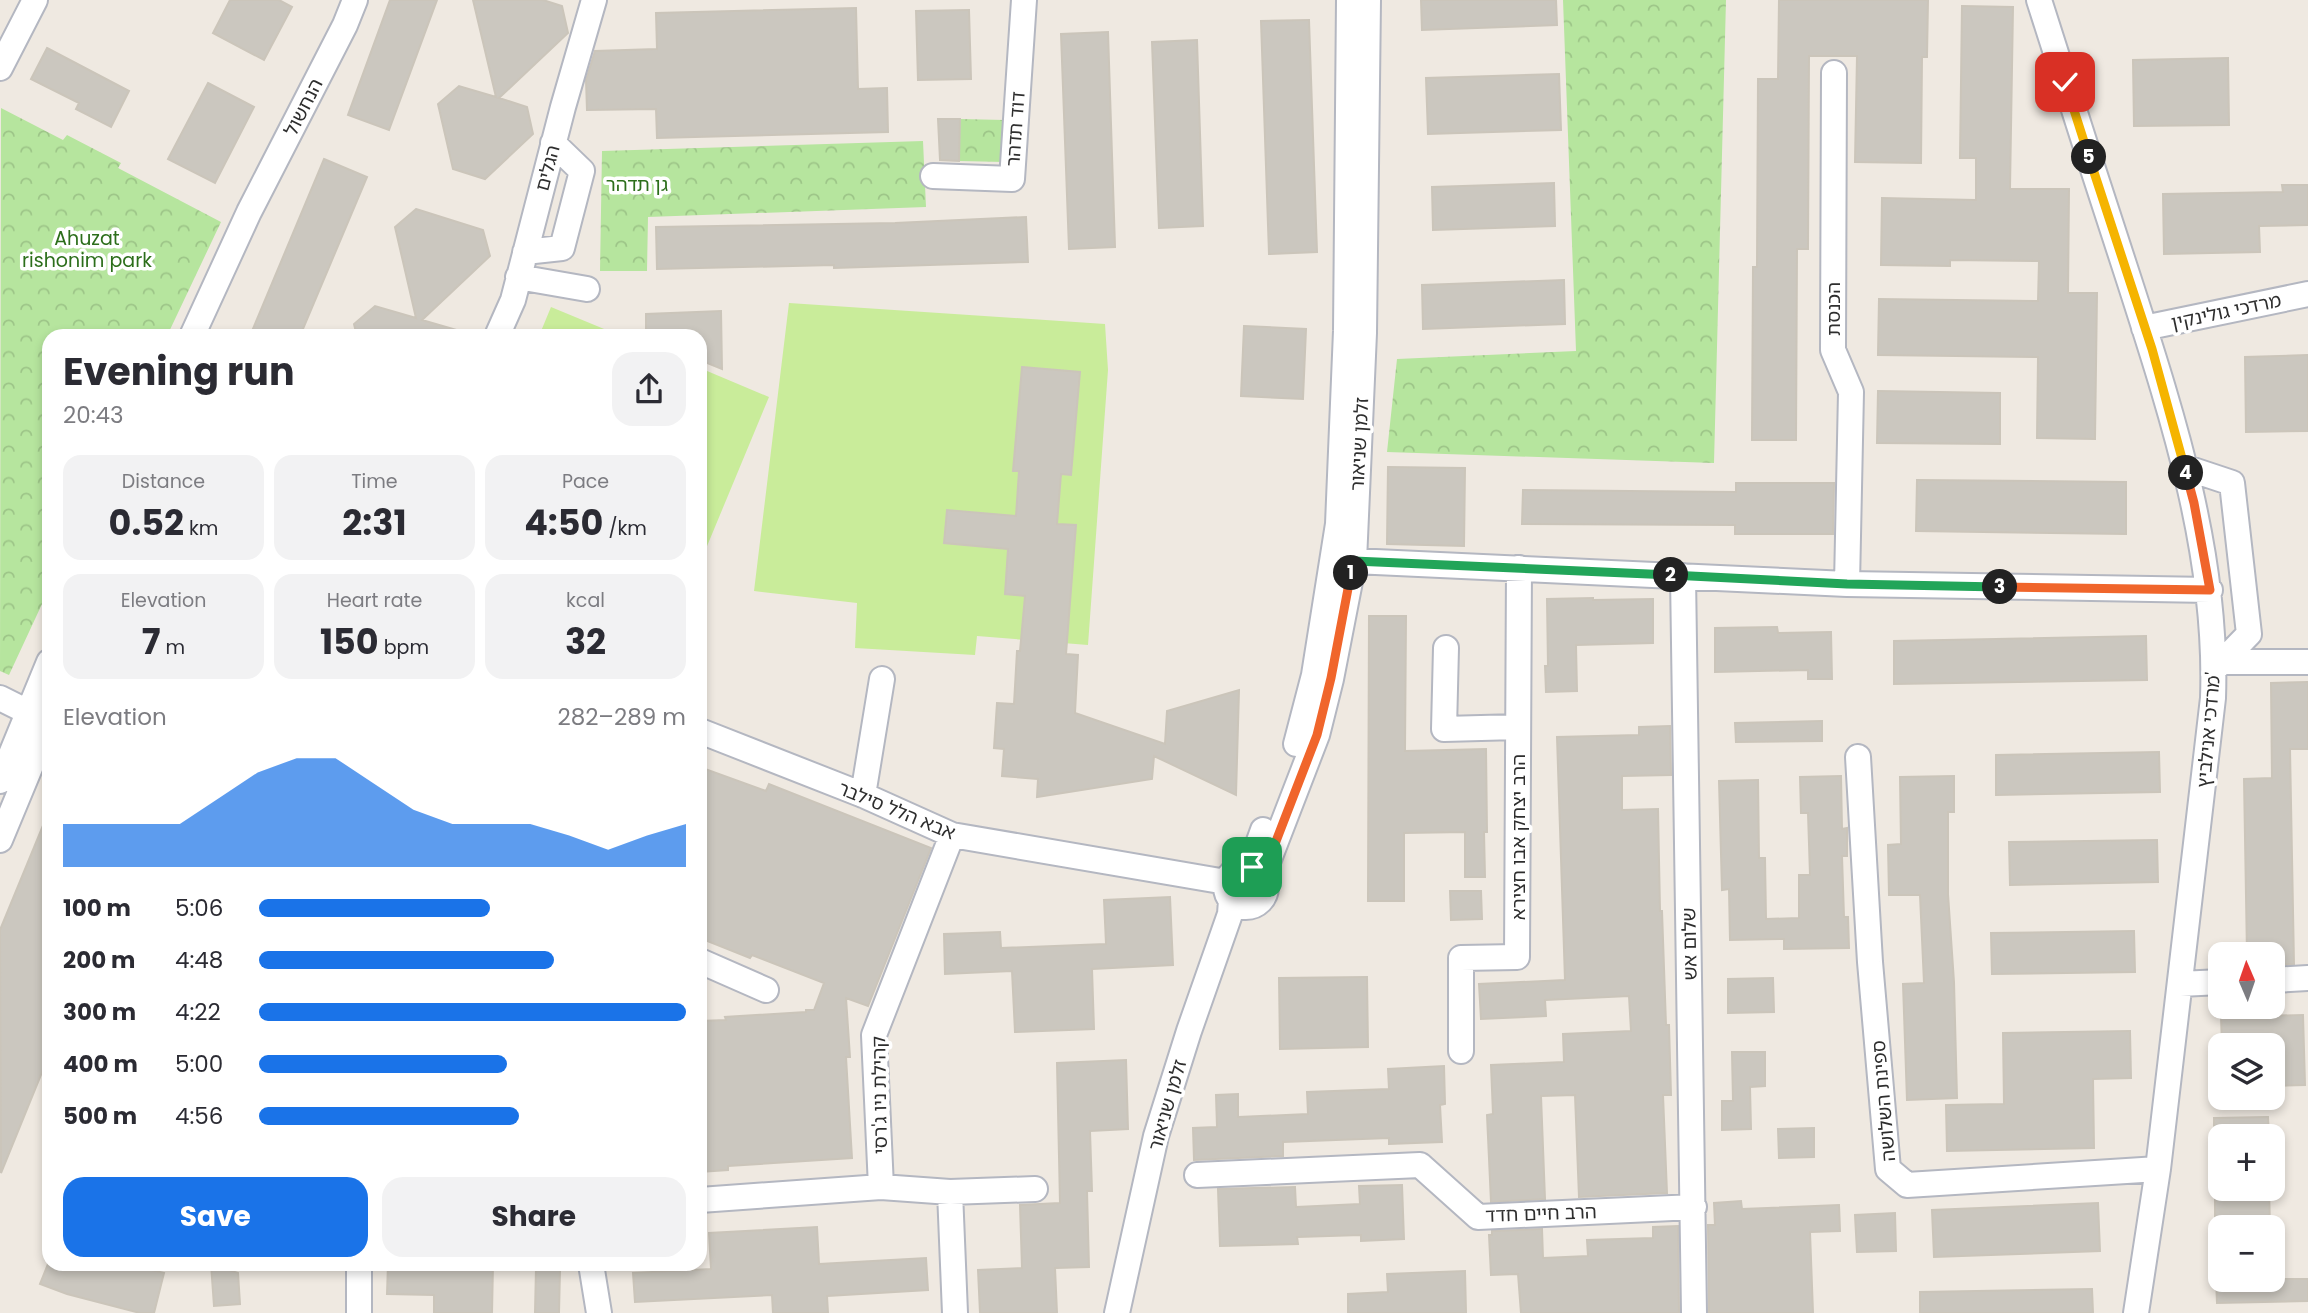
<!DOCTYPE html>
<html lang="en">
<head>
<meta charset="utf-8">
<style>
	body { margin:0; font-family:Poppins,"Noto Sans Hebrew",sans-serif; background:#f2f2f3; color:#2b2b33; height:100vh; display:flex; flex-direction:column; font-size:26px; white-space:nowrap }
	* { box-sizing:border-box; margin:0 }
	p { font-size:23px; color:#7c7c81 }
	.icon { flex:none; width:38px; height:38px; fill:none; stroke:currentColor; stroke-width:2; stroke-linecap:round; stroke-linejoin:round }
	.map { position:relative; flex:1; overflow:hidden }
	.side { position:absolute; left:42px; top:329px; width:665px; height:942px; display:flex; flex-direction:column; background:#fff; border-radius:21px; box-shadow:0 4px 10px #0003 }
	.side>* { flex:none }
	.needle { width:46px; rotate:358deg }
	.fabs { position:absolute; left:2208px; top:942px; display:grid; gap:14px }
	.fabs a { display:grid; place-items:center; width:77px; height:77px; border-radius:14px; background:#fff; box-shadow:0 4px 10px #0003; font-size:35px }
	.pin { position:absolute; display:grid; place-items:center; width:60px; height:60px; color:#fff; margin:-30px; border-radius:14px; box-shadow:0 4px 10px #0006 }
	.km { position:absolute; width:35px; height:35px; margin:-18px; border-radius:50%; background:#222; color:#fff; font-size:19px; line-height:35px; text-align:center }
	.round { display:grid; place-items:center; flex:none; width:74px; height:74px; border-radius:21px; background:#f2f2f3 }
	.head { display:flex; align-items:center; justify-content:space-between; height:119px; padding:0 21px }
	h1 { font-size:38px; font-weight:700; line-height:52px }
	.metrics { display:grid; grid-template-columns:repeat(3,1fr); gap:10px; height:119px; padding:7px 21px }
	.metrics div { display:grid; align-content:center; border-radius:18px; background:#f2f2f3; text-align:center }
	.metrics b { font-size:35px; font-weight:700 }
	.metrics small { font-size:19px; font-weight:400 }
	.metrics p { font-size:19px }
	.chart { height:196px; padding:14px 21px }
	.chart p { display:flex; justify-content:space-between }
	.chart svg { width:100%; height:126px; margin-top:7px; fill:#1a73e8; opacity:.7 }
	.primary-button { display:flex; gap:14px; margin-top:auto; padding:14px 21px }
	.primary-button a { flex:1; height:80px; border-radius:21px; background:#1a73e8; color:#fff; font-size:28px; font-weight:700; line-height:80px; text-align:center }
	.primary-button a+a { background:#f2f2f3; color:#2b2b33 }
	ul { padding:0 21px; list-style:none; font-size:23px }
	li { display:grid; grid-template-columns:112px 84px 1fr; align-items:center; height:52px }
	li i { height:18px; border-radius:9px; background:#1a73e8 }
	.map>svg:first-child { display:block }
</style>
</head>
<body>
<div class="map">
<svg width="2308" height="1313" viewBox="0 0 2308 1313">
	<defs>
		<pattern id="park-crowns" width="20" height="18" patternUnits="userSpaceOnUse" patternTransform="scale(1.75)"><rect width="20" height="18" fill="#b6e59e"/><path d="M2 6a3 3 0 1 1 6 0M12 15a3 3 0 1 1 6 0" fill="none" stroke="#9dc588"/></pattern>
	</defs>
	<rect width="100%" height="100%" fill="#efe9e1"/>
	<!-- park -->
	<path fill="url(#park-crowns)" d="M1563,0H1726L1714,463L1387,452L1397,359L1576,351Z
		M1,108L63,140L67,135L121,163L118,168L221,222L167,336H49V589L9,675L0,671Z
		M960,119L1005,120L1004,162L959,161Z
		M923,141L926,207L648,217L647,271H600L602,151Z"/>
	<!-- pitch -->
	<path fill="#c9ec9a" d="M789,303L1105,324L1108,370L1088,645L977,636L975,655L855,648L857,603L754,591Z
		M551,307L621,336H539Z
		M700,368L769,397L700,563Z"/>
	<!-- building -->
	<path fill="#cbc7bf" stroke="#cbc5ba" stroke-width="2" d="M230,0H279L292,7L264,60L213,33Z
		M390,0H437L389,130L348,115Z
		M473,0H543L562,6L568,33L499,98L527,107L533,134L485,179L453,169L438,104L459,86L496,97Z
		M1421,0H1556L1557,25L1422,30Z
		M1779,0H1928L1927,57H1922L1921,163L1855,162L1857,56H1809L1808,249H1797L1796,440H1752L1753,267H1757L1758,79H1778Z
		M1962,6L2013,7L2010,189H2069L2068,293H2097L2095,439L2037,438L2038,357L1878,355L1879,299L2038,301L2039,261L1950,260V266L1881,265L1882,198L1976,200V158H1960Z
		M856,8L858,89L887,88L888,132L657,138L656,109L587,110L586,80L595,51L657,49L656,13Z
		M969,10L971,79L918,80L916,11Z
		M1309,20L1317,252L1269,254L1261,21Z
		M1108,32L1115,247L1069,249L1061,34Z
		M1197,40L1203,226L1159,228L1152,42Z
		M47,48L129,91L111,127L76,109L79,103L31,79Z
		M2228,58L2229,125L2134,126L2133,60Z
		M1559,74L1561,130L1428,134L1426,78Z
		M208,83L254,107L215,183L168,159Z
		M938,119H960L959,161L940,160Z
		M324,159L367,177L300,336H250Z
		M1554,183L1555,226L1433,230L1432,187Z
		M2282,185H2308V225L2259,226L2260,252L2164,254L2163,194L2283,192Z
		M416,209L483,230L490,256L422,320L460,331V336H357L354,324L375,306L416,318L395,227Z
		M1026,217L1028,262L834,268V265L657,269L656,227L895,223Z
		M1564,280L1565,324L1423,329L1422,285Z
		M721,311L722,369L700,360V336H646V314Z
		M1244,326L1306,329L1303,399L1241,396Z
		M2308,355V431L2246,432L2245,357Z
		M1022,367L1080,372L1071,475L1061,474L1057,524L1076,525L1066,654L1078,655L1075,713L1165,744L1167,711L1239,690L1236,795L1154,756L1152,779L1037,797L1038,779L1002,776L1004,749L994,748L997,703L1014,704L1017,651H1020L1025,596L1005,594L1008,549L944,543L947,510L1016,516L1019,471H1013Z
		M1878,391L2000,393V444L1877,443Z
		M1388,467L1465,468L1464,546L1387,544Z
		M1917,480L2126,482V534L1916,531Z
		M1736,483H1834L1833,534H1735V525L1522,524L1523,490L1736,492Z
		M1593,598V600L1653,599V643L1576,645L1577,691L1546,692L1545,666H1548L1547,599Z
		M1369,616H1406L1405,751L1486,749L1487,832H1484L1485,877H1465V832L1404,833V901H1368Z
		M1777,627L1778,633L1831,632L1832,679H1808V670L1715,672V628Z
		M2146,636L2147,680L1894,684V641Z
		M2308,682V749H2290L2294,964L2273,965V954H2247L2244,779L2272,778L2271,683Z
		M1822,721V741L1736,742L1735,723Z
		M1670,726L1671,775L1622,776V810L1658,809L1660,911H1662L1666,1025H1669L1671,1095H1663L1667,1193L1579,1197L1575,1095L1541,1096L1545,1199L1491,1202L1487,1115L1493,1114L1491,1065L1564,1062L1563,1034L1631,1031L1629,996L1545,1000L1546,1016L1481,1019L1479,984L1565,980L1557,737L1639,735V727Z
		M2159,752L2160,792L1996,795V755Z
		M705,769L766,791L769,784L931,848L868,1006L846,998L850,1057H846L852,1158L728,1166V1170L700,1172V1021L726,1020L725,1017L806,1012V1010H814L824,983L752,955L750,958L700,938V782Z
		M1841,776L1842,829L1847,828V856H1842L1844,917H1848L1849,948L1784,949V939L1730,940L1729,889L1722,890L1719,781L1758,780L1759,858H1765L1766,919L1799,918V875H1810L1808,813H1801L1800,777Z
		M1954,776V812H1948V894L1954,982L1957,1098L1907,1100L1903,984L1924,983L1920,895H1889L1888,845L1901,844L1900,777Z
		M49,811V1055L1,1173L0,930Z
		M2157,840L2158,882L2010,885L2009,842Z
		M1450,891H1481L1482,919L1451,920Z
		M1170,897L1173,965L1092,969L1094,1029L1015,1032L1012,971L945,974L944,934L1000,932L1001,948L1106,944L1104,900Z
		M2134,931L2135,972L1992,974L1991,933Z
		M1367,977L1368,1047L1280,1049L1279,978Z
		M1773,978L1774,1012L1728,1013V979Z
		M2303,1015L2305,1085L2273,1086V1045H2222L2221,1017Z
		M2130,1031L2131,1078L2093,1079L2094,1148L1947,1151L1946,1105L2004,1104L2003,1033Z
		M1732,1052H1765V1086L1750,1087L1751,1129L1722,1130V1101H1733Z
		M1126,1060L1128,1129L1090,1131L1092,1191H1087L1089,1267L1055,1268L1057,1313H980L978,1270L1022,1268L1020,1205L1060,1203L1057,1063Z
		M1444,1066L1445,1104L1440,1105L1442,1142L1389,1144V1138L1283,1142V1156L1194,1160L1193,1128L1217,1127L1216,1095L1238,1094V1117L1308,1114L1307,1092L1389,1089L1388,1069Z
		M2268,1117L2269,1136H2214V1118Z
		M1814,1128V1157L1779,1158L1778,1129Z
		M1402,1185L1404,1239L1361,1241V1235L1297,1237L1298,1244L1220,1246L1218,1189L1295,1187L1296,1207L1360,1204L1359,1186Z
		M2215,1188H2269L2270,1227H2215Z
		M1741,1201L1742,1209L1839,1205L1840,1231L1810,1232L1813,1313H1709L1708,1225H1715L1714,1203Z
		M2098,1203L2100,1251L1934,1257L1932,1210Z
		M1895,1213L1896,1251L1857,1252L1855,1215Z
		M1678,1226L1679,1313H1521L1518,1274L1491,1275L1489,1235H1492V1231L1542,1229L1543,1258L1588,1256L1587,1240L1653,1238V1227Z
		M817,1227L819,1264L926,1258L928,1290L827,1296L828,1313H773L772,1295L635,1302L633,1273L711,1269L709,1233Z
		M48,1264H126L164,1273L154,1313H140L67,1294L40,1284Z
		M211,1264L238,1273L240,1304L214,1306Z
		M388,1264H493L492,1313H434V1295L387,1294Z
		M536,1268L560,1269L559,1313H535Z
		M1465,1271L1466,1313H1348V1294L1388,1292L1387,1274Z
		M2216,1279H2308V1301L2217,1303Z
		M2092,1289L2093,1313H1920V1292Z"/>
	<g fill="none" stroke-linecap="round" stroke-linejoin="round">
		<!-- minor casing -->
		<g stroke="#b4b7c1" stroke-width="28">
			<path id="minor" d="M2039,0C2069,94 2099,189 2130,283C2173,417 2218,555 2213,698L2158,1169L2136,1313
				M0,68L35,0
				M1834,73L1833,350L1851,392L1847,584
				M933,176L1012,179L1024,0
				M525,252L562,248L582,171L553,143
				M518,277L587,289
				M2144,328L2308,294
				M192,336L249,212L345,25L355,0
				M497,336L513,300L563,107L594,0
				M2184,467L2232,483L2249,634L2214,670
				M1340,558L1354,561L1847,584L2210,590
				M1683,576L1694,1313
				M1446,648L1444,729L1518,727
				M2222,662H2308
				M0,698L40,718
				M700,731L863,795L952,835L1226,882
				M1296,744L1314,675L1338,524L1346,331L1349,0
				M1858,757L1870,962L1888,1169L1907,1185L2158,1169
				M0,781L49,662
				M863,795L882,679
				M0,840L49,722
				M1245,866L1254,855L1263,830
				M1226 887a20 20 0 1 1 40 0a20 20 0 1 1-40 0Z
				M1263,875L1317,735L1331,679L1354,561L1364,333L1368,0
				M700,961L766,990
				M2273,980L2308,978
				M2180,984L2221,982
				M1461,1051V958L1517,957L1519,568
				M1197,1175L1420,1165L1478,1217L1694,1207
				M881,1187L950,1192L1035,1189
				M950,1192L955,1313
				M700,1200L881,1187L874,1035L952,835
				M359,1264V1313
				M591,1264L599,1313
				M1117,1313L1156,1136L1189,1031L1230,914L1231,900"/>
		</g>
		<!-- minor -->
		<use href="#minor" stroke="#fff" stroke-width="24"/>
	</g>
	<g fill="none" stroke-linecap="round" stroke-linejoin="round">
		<!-- split-1 casing -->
		<g stroke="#fff" stroke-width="14">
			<path id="split-1" d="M1252,867L1263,875L1317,735L1331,678L1351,573"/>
		</g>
		<!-- split-2 casing -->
		<g stroke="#fff" stroke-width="14">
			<path id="split-2" d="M1351,573L1354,561L1671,575"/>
		</g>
		<!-- split-3 casing -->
		<g stroke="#fff" stroke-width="14">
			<path id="split-3" d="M1671,575L1847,584L2000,587"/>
		</g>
		<!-- split-4 casing -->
		<g stroke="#fff" stroke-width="14">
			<path id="split-4" d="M2000,587L2210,590L2194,503L2186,473"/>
		</g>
		<!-- split-5 casing -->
		<g stroke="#fff" stroke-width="14">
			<path id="split-5" d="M2089,157L2152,349L2186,473"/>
		</g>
		<!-- split-6 casing -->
		<g stroke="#fff" stroke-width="14">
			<path id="split-6" d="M2065,82L2089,157"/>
		</g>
		<!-- split-1 -->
		<use href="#split-1" stroke="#f0652b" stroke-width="9"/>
		<!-- split-2 -->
		<use href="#split-2" stroke="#22a559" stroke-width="9"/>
		<!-- split-3 -->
		<use href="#split-3" stroke="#22a559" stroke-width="9"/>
		<!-- split-4 -->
		<use href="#split-4" stroke="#f0652b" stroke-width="9"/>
		<!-- split-5 -->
		<use href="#split-5" stroke="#f5b400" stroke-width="9"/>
		<!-- split-6 -->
		<use href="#split-6" stroke="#f5b400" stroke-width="9"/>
	</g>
	<g text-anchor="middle" stroke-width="7" stroke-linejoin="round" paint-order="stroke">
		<!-- street labels -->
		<g font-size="19" fill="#2e2e2e" stroke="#fff">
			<text transform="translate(303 107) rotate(-63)" y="7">הנחשול</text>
			<text transform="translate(1015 129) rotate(-86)" y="7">דוד תדהר</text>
			<text transform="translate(547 168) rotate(-75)" y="7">הגלים</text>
			<text transform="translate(1833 309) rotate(-90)" y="7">הכנסת</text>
			<text transform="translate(2226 311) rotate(-12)" y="7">מרדכי גולינקין</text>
			<text transform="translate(1359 444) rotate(-87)" y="7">זלמן שניאור</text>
			<text transform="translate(2208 730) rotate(-85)" y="7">מרדכי אנילביץ'</text>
			<text transform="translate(897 810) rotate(22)" y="7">אבא הלל סילבר</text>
			<text transform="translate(1518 837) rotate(-90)" y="7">הרב יצחק אבו חצירא</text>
			<text transform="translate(1689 944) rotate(-91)" y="7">שלום אש</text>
			<text transform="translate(879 1095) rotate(-91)" y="7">קהילת ניו ג'רסי</text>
			<text transform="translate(1883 1101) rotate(-95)" y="7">ספינת השלושה</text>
			<text transform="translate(1167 1105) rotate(-74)" y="7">זלמן שניאור</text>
			<text transform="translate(1541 1213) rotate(-2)" y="7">הרב חיים חדד</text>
		</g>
		<!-- park labels -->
		<g font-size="19" fill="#2c6e1b" stroke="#fff">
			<text x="637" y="191">גן תדהר</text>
			<text x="87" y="245">Ahuzat<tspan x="87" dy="22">rishonim park</tspan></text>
		</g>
	</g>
</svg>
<div class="fabs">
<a><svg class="needle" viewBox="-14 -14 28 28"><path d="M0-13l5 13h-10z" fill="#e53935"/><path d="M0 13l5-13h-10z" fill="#7c7c81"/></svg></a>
<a><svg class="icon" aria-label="layers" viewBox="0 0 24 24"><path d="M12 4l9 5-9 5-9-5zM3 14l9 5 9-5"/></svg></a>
<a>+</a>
<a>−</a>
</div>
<div class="pin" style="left:1252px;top:867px;background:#1e9e55"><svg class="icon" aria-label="arrive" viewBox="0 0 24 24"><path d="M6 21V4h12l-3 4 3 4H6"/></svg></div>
<div class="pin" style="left:2065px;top:82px;background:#d93025"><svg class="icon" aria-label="check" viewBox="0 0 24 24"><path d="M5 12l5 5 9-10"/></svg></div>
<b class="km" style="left:1351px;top:573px">1</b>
<b class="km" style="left:1671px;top:575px">2</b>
<b class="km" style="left:2000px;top:587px">3</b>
<b class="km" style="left:2186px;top:473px">4</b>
<b class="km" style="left:2089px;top:157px">5</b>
<section class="side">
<div class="head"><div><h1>Evening run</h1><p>20:43</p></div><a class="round"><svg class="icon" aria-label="share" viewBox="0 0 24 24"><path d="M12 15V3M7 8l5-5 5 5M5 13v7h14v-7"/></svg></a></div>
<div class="metrics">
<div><p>Distance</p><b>0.52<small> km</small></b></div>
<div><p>Time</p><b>2:31</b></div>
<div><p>Pace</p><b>4:50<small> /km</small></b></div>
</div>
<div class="metrics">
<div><p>Elevation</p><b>7<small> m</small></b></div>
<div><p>Heart rate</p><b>150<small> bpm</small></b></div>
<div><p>kcal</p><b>32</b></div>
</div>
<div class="chart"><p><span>Elevation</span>282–289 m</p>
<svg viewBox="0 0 160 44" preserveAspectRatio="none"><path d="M0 44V29L10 29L20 29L30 29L40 20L50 11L60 6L70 6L80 15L90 24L100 29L110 29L120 29L130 33L140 38L150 33L160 29V44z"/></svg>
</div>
<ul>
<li><b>100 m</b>5:06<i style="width:54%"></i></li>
<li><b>200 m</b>4:48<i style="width:69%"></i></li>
<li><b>300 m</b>4:22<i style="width:100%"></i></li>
<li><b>400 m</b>5:00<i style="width:58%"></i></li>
<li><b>500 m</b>4:56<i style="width:61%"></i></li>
</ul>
<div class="primary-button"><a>Save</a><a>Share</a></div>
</section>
</div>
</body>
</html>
